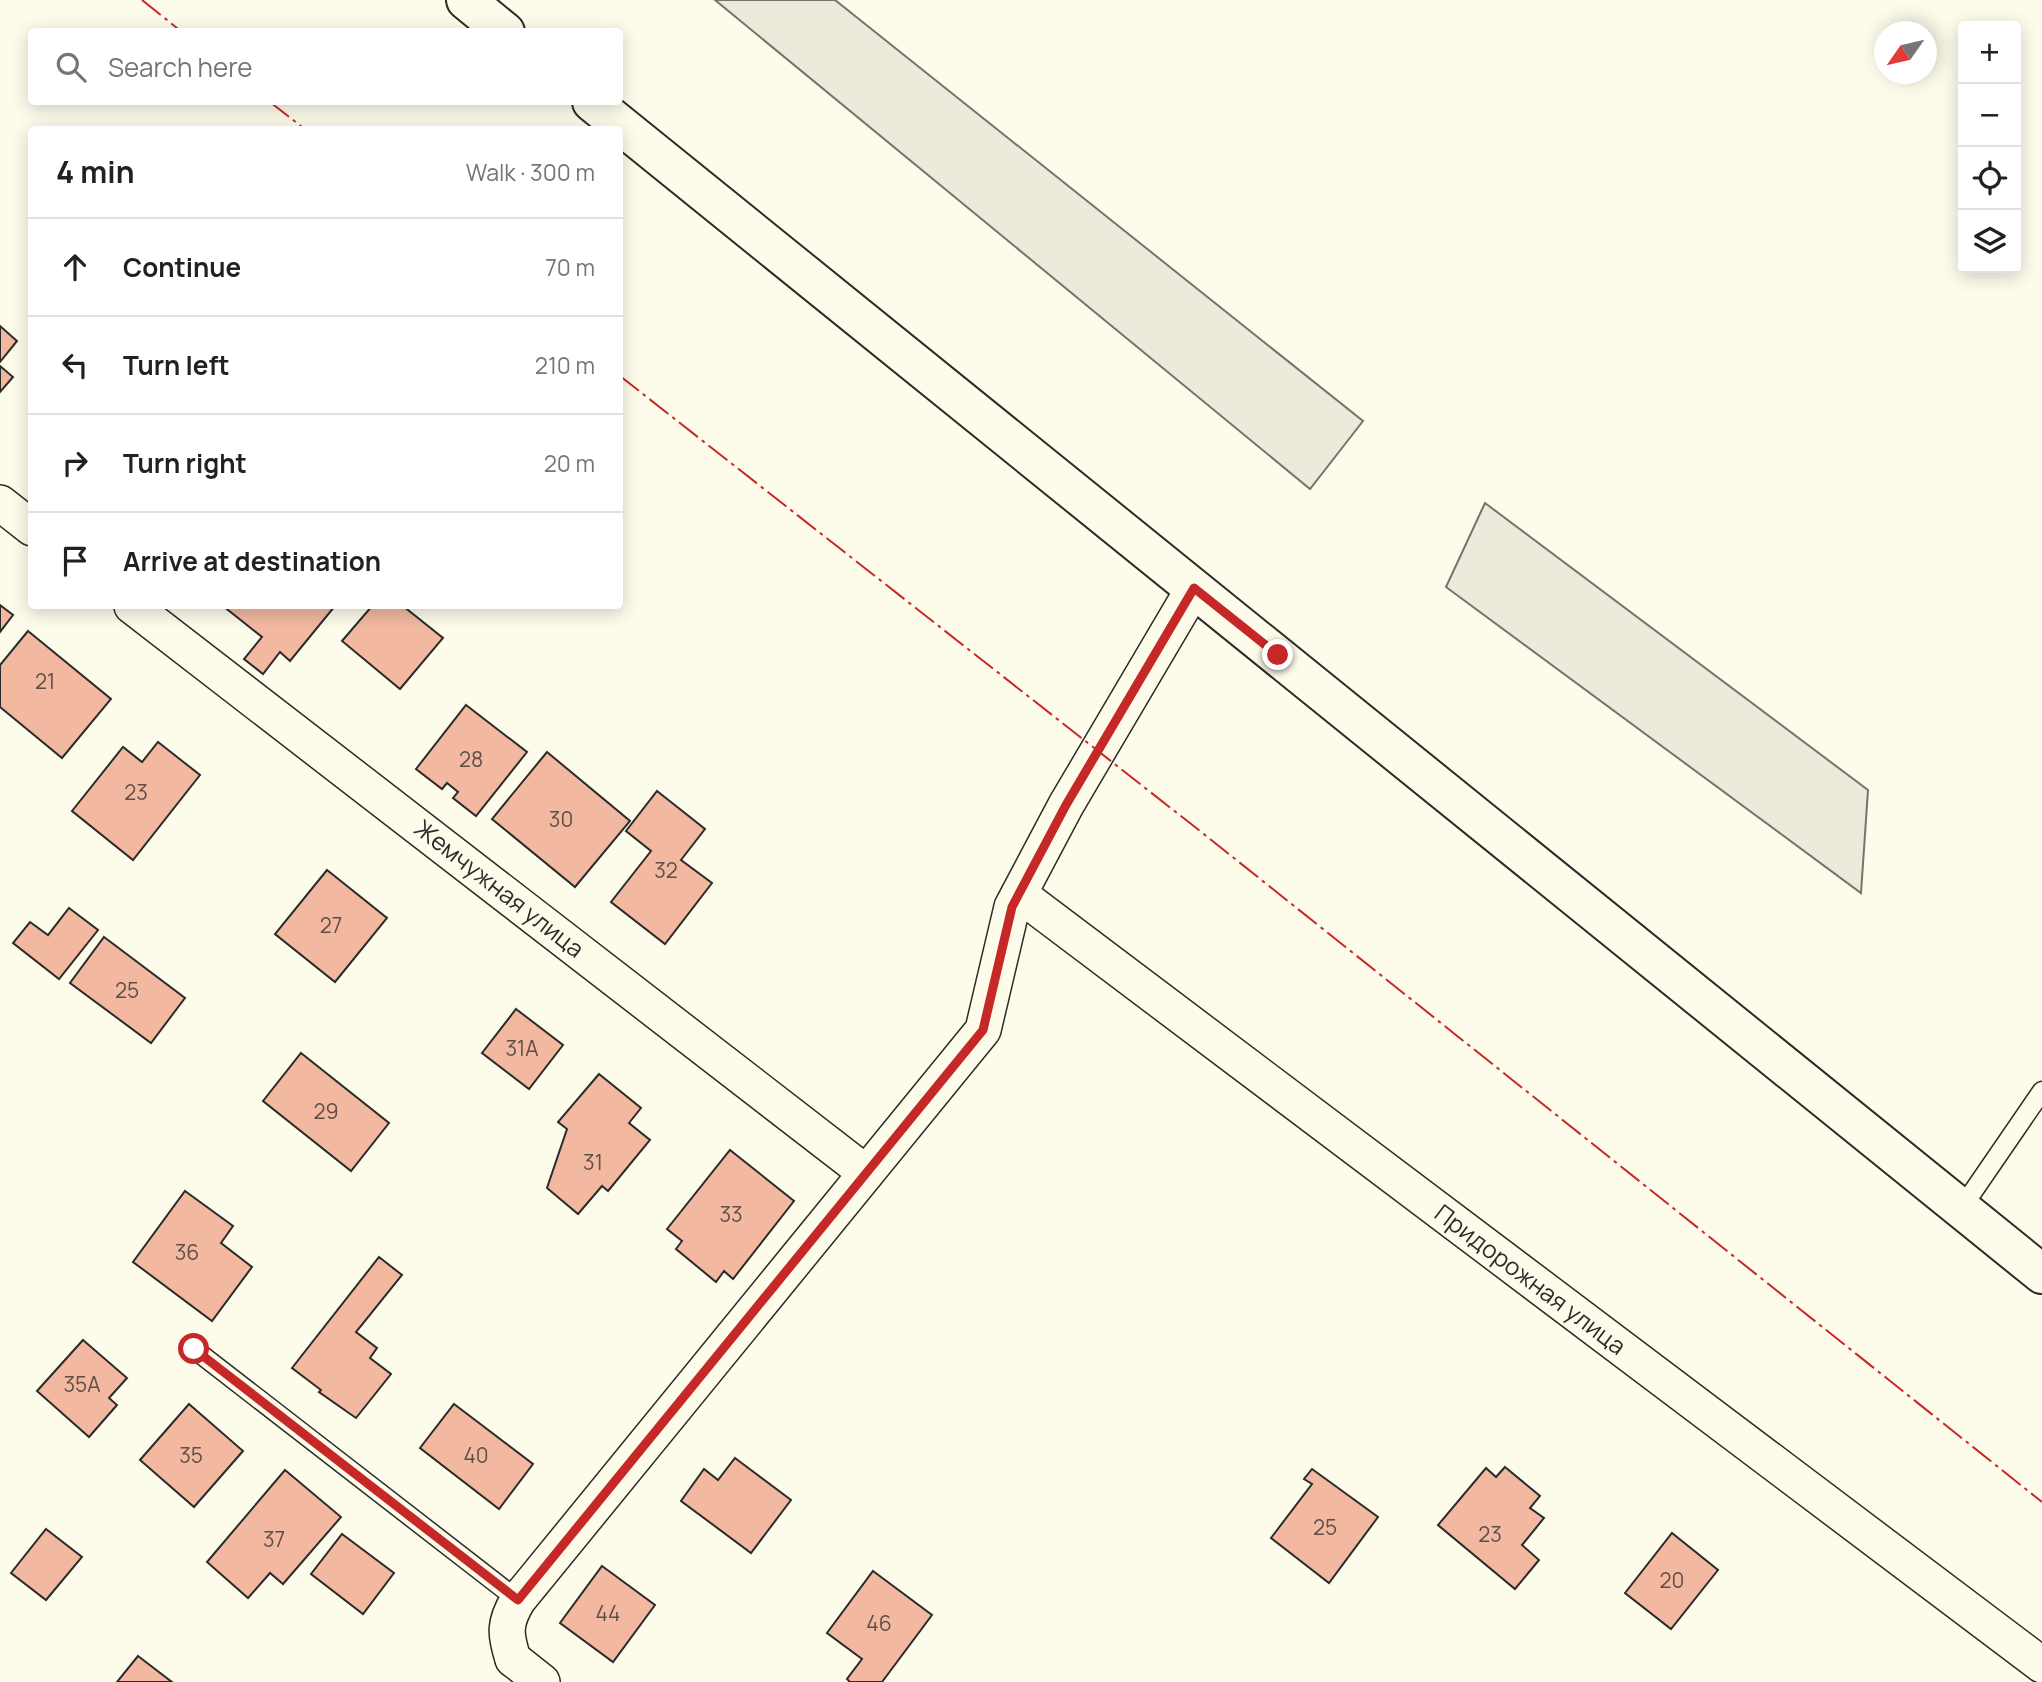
<!DOCTYPE html>
<meta charset="utf-8">
<style>
:root{--surface:#fff;--page:#f6f6f6;--text:#202124;--muted:#757577;--line:#e0e0e0}
body{margin:0;font-family:Manrope,sans-serif;background:var(--page);color:var(--text)}
.controls{position:absolute;right:21px;top:21px;display:grid;overflow:hidden;border-radius:7px;box-shadow:0 4px 18px #0003}
.controls button{width:63px;height:63px;display:grid;place-items:center;padding:0;border:0;border-bottom:2px solid var(--line);background:var(--surface);color:var(--text);font:35px sans-serif}
.compass{position:absolute;left:1874px;top:21px;width:63px;height:63px;border-radius:50%;background:var(--surface);box-shadow:0 4px 18px #0003;rotate:236deg}
.stop{position:absolute;width:21px;height:21px;margin:-16px;border:5px solid #c62828;border-radius:50%;background:#fff}
.stop.end{background:#c62828;border-color:#fff;box-shadow:0 2px 7px #0008}
.list{margin:0;padding:0;list-style:none}
h2{display:flex;justify-content:space-between;align-items:center;height:91px;margin:0;padding:0 28px;font-size:30px}
h2 small{font-size:23px;font-weight:400;color:var(--muted)}
.list li{display:grid;grid-template-columns:46px 1fr auto;gap:21px;align-items:center;box-sizing:border-box;height:98px;padding:0 28px;border-top:2px solid var(--line)}
.list b{display:block;font-size:26px;white-space:nowrap}
.list em{font-size:23px;font-style:normal;color:var(--muted)}
.icon{flex:none;width:38px;height:38px;fill:none;stroke:currentColor;stroke-width:2;stroke-linecap:round;stroke-linejoin:round}
.map{position:relative;flex:none;width:2042px;height:1682px;overflow:hidden}
.search{position:absolute;background:var(--surface);box-shadow:0 4px 18px #0003;left:28px;top:28px;width:595px;height:77px;display:flex;align-items:center;gap:18px;box-sizing:border-box;padding:0 24px;border-radius:7px;color:var(--muted);font-size:26px}
.panel{position:absolute;background:var(--surface);box-shadow:0 4px 18px #0003;left:28px;top:126px;width:595px;height:483px;border-radius:7px}
.map>svg:first-child{display:block}
.green{fill:#ecebdb;stroke:#74746e;stroke-width:2}
.building{fill:#f2b8a0;stroke:#2b2b2b;stroke-width:2}
.lines{fill:none;stroke-linecap:round;stroke-linejoin:round}
.lane-casing{stroke:#2b2b2b;stroke-width:21}
.street-casing{stroke:#2b2b2b;stroke-width:38}
.secondary-casing{stroke:#2b2b2b;stroke-width:42}
.lane{stroke:#fdfbea;stroke-width:18}
.street{stroke:#fdfbea;stroke-width:35}
.secondary{stroke:#fdfbea;stroke-width:38}
.power{stroke:#c62828;stroke-width:2;stroke-dasharray:24 5 3.5 5;stroke-linecap:butt}
.route{stroke:#c62828;stroke-width:9}
.labels{text-anchor:middle;stroke-width:5;stroke-linejoin:round;paint-order:stroke}
.number-label{font-size:21px;fill:#5d4e48}
.street-label{font-size:24px;fill:#2b2b2b;stroke:#fdfbea}
</style>
<div class="map">
<svg width="2042" height="1682" viewBox="0 0 2042 1682">
<rect width="100%" height="100%" fill="#fdfbea"/>
<g class="green">
<polygon points="715,0 835,0 1363,421 1310,489"/>
<polygon points="1485,503 1868,790 1861,893 1446,587"/>
</g>
<g class="building">
<polygon points="0,326 17,341 0,362"/>
<polygon points="0,366 13,377 0,392"/>
<polygon points="0,605 13,615 0,632"/>
<polygon points="223,606 335,606 290,661 280,652 263,674 244,659 262,637"/>
<polygon points="372,606 403,606 443,638 400,689 342,641"/>
<polygon points="28,631 111,699 62,758 0,707 0,665"/>
<polygon points="466,705 527,752 476,816 453,798 458,792 447,783 442,789 416,769"/>
<polygon points="158,742 200,775 133,860 72,811 123,747 142,762"/>
<polygon points="547,752 630,821 575,887 492,819"/>
<polygon points="657,791 705,829 681,860 712,883 665,944 611,902 651,851 626,831"/>
<polygon points="327,870 387,918 335,982 275,934"/>
<polygon points="69,908 98,930 59,979 13,943 30,922 48,935"/>
<polygon points="104,937 185,998 151,1043 70,983"/>
<polygon points="516,1009 563,1045 529,1089 482,1053"/>
<polygon points="301,1053 389,1123 351,1171 263,1101"/>
<polygon points="599,1074 641,1108 629,1123 650,1140 608,1191 602,1186 578,1214 547,1188 567,1129 558,1122"/>
<polygon points="730,1150 794,1201 733,1279 724,1271 716,1282 676,1249 682,1241 667,1229"/>
<polygon points="185,1191 233,1226 221,1243 252,1267 212,1321 133,1262"/>
<polygon points="379,1257 402,1275 356,1332 377,1348 370,1358 391,1374 356,1418 319,1392 321,1390 292,1368"/>
<polygon points="83,1340 127,1378 109,1398 117,1405 89,1437 37,1391"/>
<polygon points="189,1404 243,1451 194,1507 140,1460"/>
<polygon points="454,1404 533,1464 499,1509 420,1448"/>
<polygon points="735,1458 791,1500 751,1553 681,1501 704,1469 718,1480"/>
<polygon points="1505,1467 1540,1496 1530,1508 1544,1518 1522,1545 1539,1560 1515,1589 1438,1525 1486,1468 1496,1477"/>
<polygon points="1312,1469 1378,1517 1329,1583 1271,1538 1312,1484 1304,1479"/>
<polygon points="285,1470 341,1517 283,1584 270,1573 248,1598 207,1562"/>
<polygon points="46,1529 82,1557 46,1600 11,1573"/>
<polygon points="1672,1533 1718,1570 1671,1629 1625,1593"/>
<polygon points="342,1534 394,1573 363,1614 311,1574"/>
<polygon points="602,1566 655,1605 613,1662 560,1623"/>
<polygon points="873,1571 932,1615 882,1682 850,1682 847,1679 862,1659 827,1633"/>
<polygon points="138,1656 172,1682 117,1682"/>
</g>
<g class="lines">
<g class="lane-casing">
<g id="lane">
<polyline points="1961,1209 2042,1091"/>
<polyline points="194,1349 518,1600"/>
</g>
</g>
<g class="street-casing">
<g id="street">
<polyline points="0,503 32,528"/>
<polyline points="132,606 866,1173"/>
<polyline points="1019,894 2042,1665"/>
<path d="M 513,1659 C 505,1634 504,1623 518,1600 L 983,1030 L 1012,907 L 1066,805 L 1194,588"/>
<polyline points="513,1659 542,1682"/>
</g>
</g>
<g class="secondary-casing">
<g id="secondary">
<polyline points="466,0 505,32"/>
<polyline points="592,102 2042,1274"/>
</g>
</g>
<use href="#lane" class="lane"/>
<use href="#street" class="street"/>
<use href="#secondary" class="secondary"/>
<g class="power">
<polyline points="142,0 182,32"/>
<polyline points="270,102 306,130"/>
<polyline points="620,376 1200,831 2042,1502"/>
</g>
</g>
<g class="lines">
<polyline class="route" points="194,1349 518,1600 983,1030 1012,907 1066,805 1194,588 1278,655"/>
</g>
<g class="labels">
<g class="number-label">
<text x="45" y="689">21</text>
<text x="471" y="767">28</text>
<text x="136" y="800">23</text>
<text x="561" y="827">30</text>
<text x="666" y="878">32</text>
<text x="331" y="933">27</text>
<text x="127" y="998">25</text>
<text x="522" y="1056">31А</text>
<text x="326" y="1119">29</text>
<text x="593" y="1170">31</text>
<text x="731" y="1222">33</text>
<text x="187" y="1260">36</text>
<text x="82" y="1392">35А</text>
<text x="191" y="1463">35</text>
<text x="476" y="1463">40</text>
<text x="1325" y="1535">25</text>
<text x="1490" y="1542">23</text>
<text x="274" y="1547">37</text>
<text x="1672" y="1588">20</text>
<text x="608" y="1621">44</text>
<text x="879" y="1631">46</text>
</g>
<g class="street-label">
<text transform="translate(499 889) rotate(38)" y="8">Жемчужная улица</text>
<text transform="translate(1530 1280) rotate(37)" y="8">Придорожная улица</text>
</g>
</g>
</svg>
<div class="controls">
<button>+</button>
<button>−</button>
<button><svg class="icon" aria-label="locate" viewBox="0 0 24 24"><circle cx="12" cy="12" r="6"/><path d="M12 2v4M12 18v4M2 12h4M18 12h4"/></svg></button>
<button><svg class="icon" aria-label="layers" viewBox="0 0 24 24"><path d="M12 4l9 5-9 5-9-5zM3 14l9 5 9-5"/></svg></button>
</div>
<svg class="compass" viewBox="-18 -18 36 36"><path d="M0-13l5 13h-10z" fill="#e53935"/><path d="M0 13l5-13h-10z" fill="#757577"/></svg>
<div class="stop" style="left:194px;top:1349px"></div>
<div class="stop end" style="left:1278px;top:655px"></div>
<div class="search"><svg class="icon" aria-label="search" viewBox="0 0 24 24"><circle cx="10" cy="10" r="6"/><path d="M15 15l6 6"/></svg>Search here</div>
<section class="panel">
<h2>4 min<small>Walk · 300 m</small></h2>
<ul class="list">
<li><svg class="icon" aria-label="ahead" viewBox="0 0 24 24"><path d="M12 20V5M6 11l6-6 6 6"/></svg><div><b>Continue</b></div><em>70 m</em></li>
<li><svg class="icon" aria-label="left" viewBox="0 0 24 24"><path d="M17 20v-9H6M10 6l-5 5 5 5"/></svg><div><b>Turn left</b></div><em>210 m</em></li>
<li><svg class="icon" aria-label="right" viewBox="0 0 24 24"><path d="M7 20v-9h11M14 6l5 5-5 5"/></svg><div><b>Turn right</b></div><em>20 m</em></li>
<li><svg class="icon" aria-label="arrive" viewBox="0 0 24 24"><path d="M6 21V4h12l-3 4 3 4H6"/></svg><div><b>Arrive at destination</b></div></li>
</ul>
</section>
</div>
